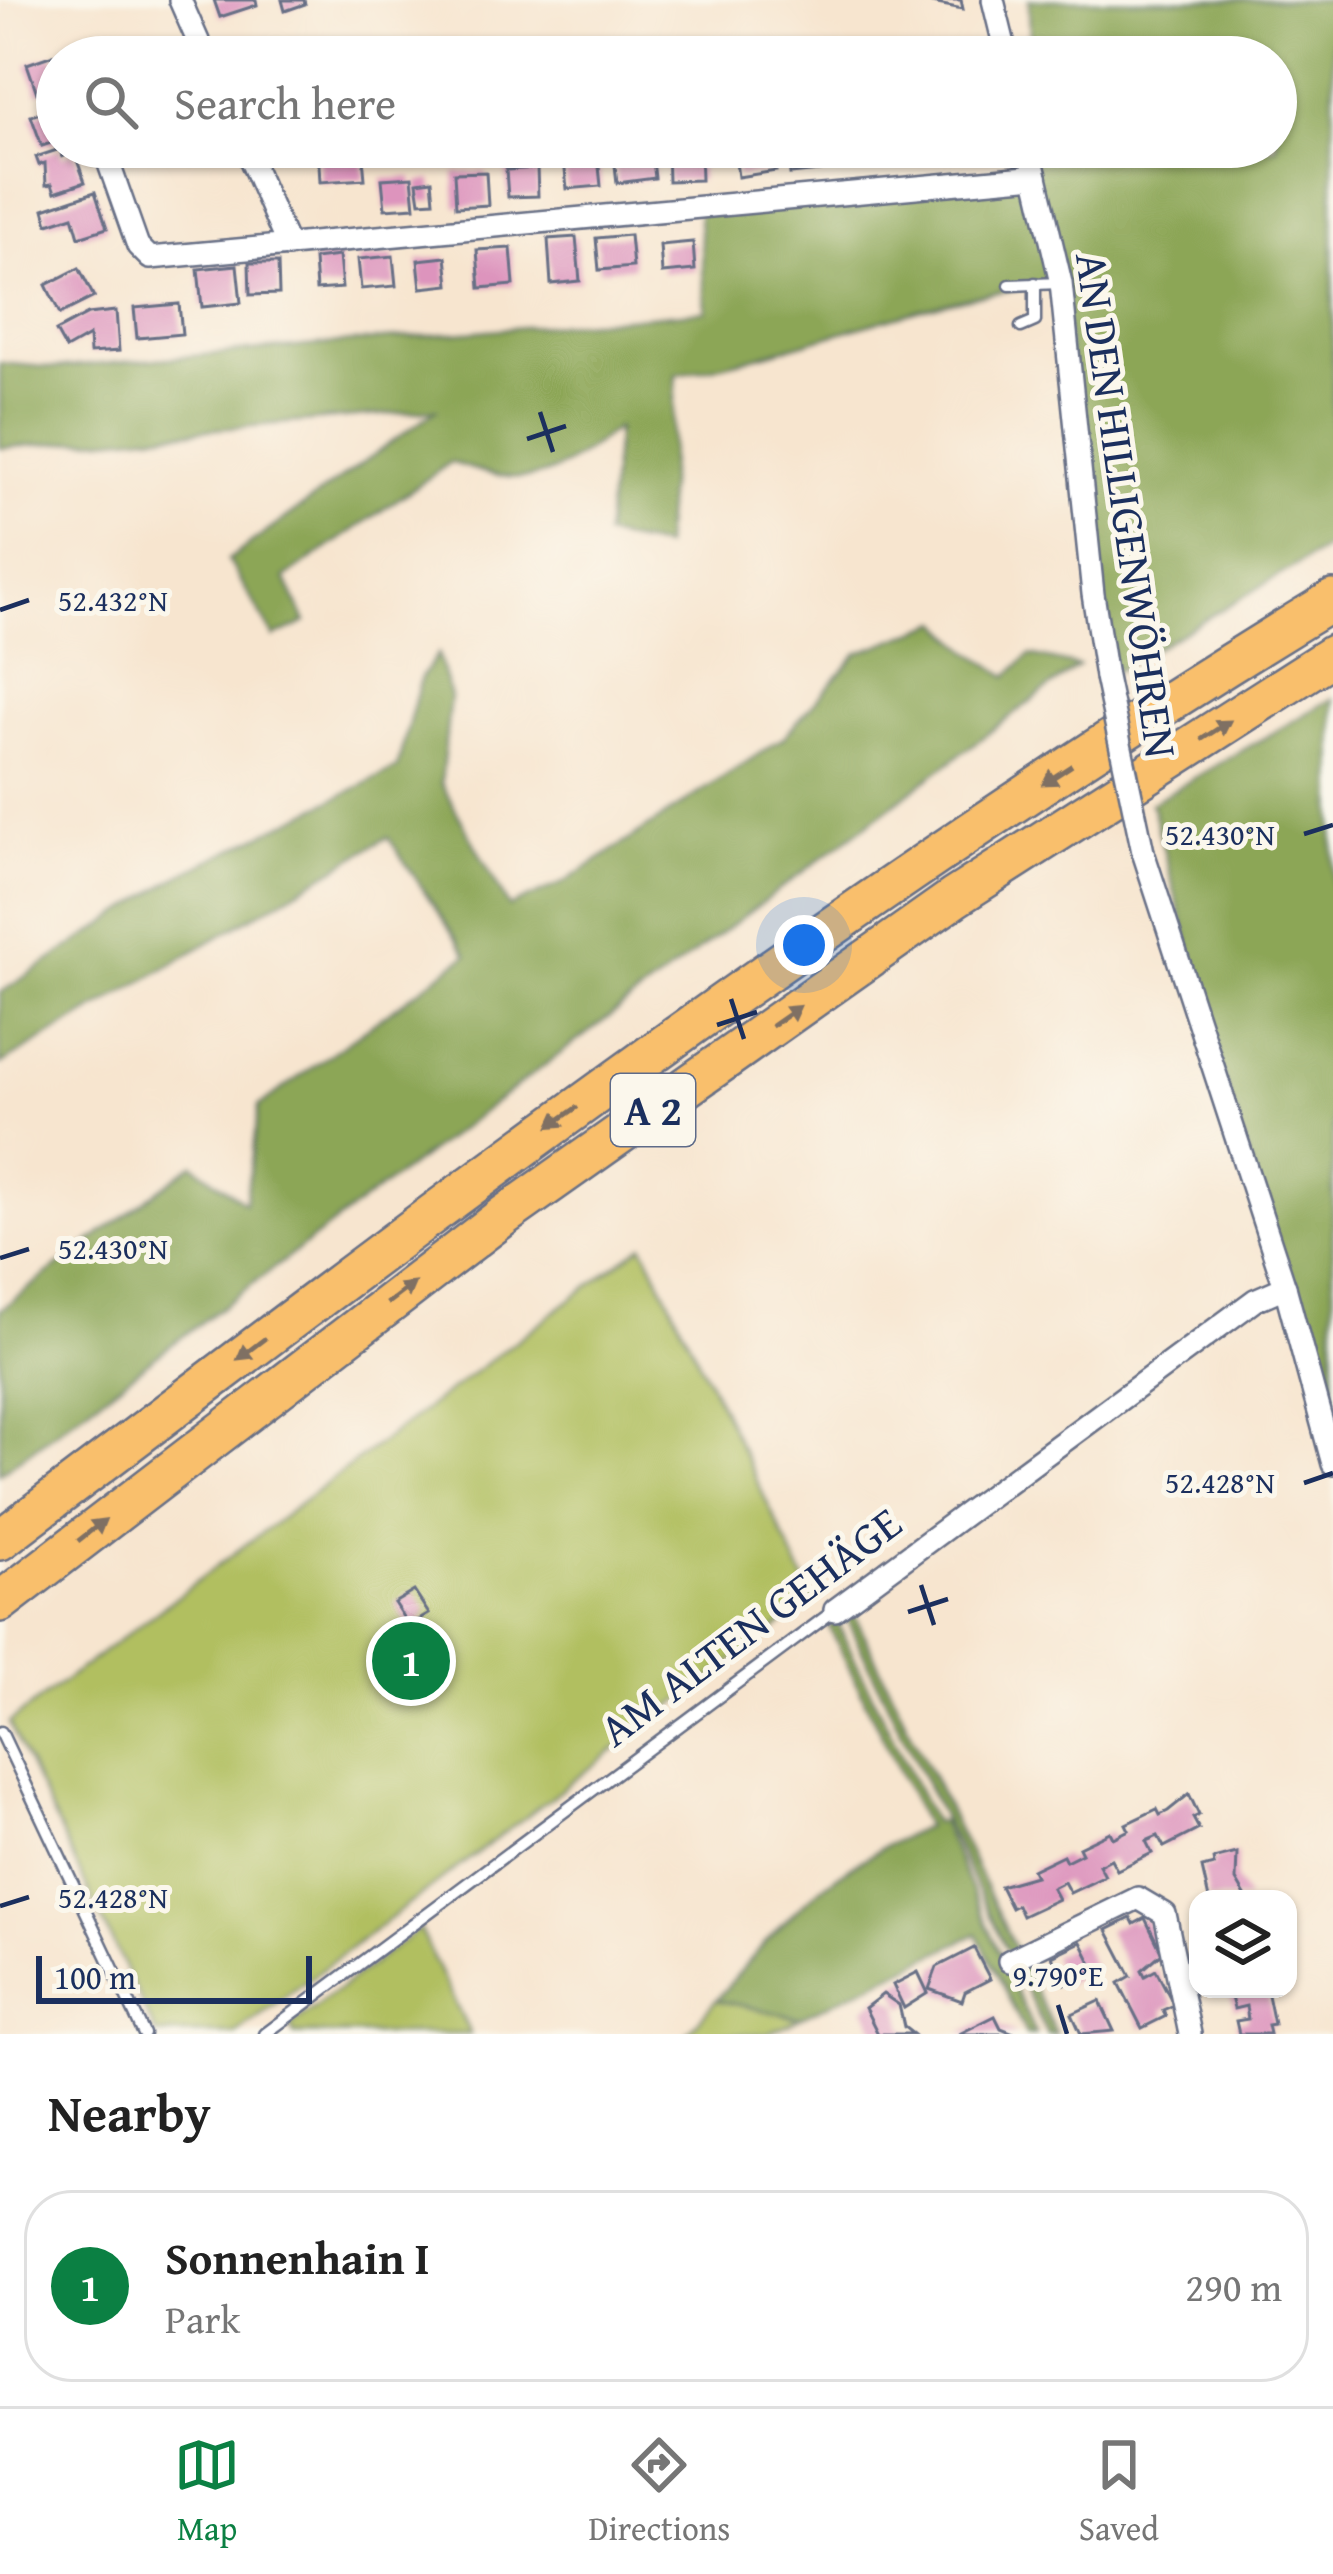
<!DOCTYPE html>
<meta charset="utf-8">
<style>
:root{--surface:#fff;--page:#f2f2f2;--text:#222;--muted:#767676;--line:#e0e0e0;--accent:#0b8043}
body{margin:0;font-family:"Gentium Book Plus",serif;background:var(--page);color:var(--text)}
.controls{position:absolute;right:36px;bottom:36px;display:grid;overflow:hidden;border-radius:24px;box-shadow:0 3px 9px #0004}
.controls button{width:108px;height:108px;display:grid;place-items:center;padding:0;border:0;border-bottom:3px solid var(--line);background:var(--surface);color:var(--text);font:60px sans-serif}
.scale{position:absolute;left:36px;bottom:30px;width:276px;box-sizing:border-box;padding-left:12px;border:6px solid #1b2f5e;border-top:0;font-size:33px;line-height:42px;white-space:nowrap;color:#1b2f5e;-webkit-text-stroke:9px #fbf7ec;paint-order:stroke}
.you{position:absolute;left:804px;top:945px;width:42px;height:42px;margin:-30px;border:9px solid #fff;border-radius:50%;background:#1a73e8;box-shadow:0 0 0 18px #1a73e833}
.badge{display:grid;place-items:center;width:78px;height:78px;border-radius:50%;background:var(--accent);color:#fff;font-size:39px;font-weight:700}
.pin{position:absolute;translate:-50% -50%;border:6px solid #fff;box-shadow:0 3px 12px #0006}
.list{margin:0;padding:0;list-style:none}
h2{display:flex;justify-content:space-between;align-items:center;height:156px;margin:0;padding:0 48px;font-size:51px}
h2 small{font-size:39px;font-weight:400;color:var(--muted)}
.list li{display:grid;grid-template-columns:78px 1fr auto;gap:36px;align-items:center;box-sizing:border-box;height:192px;margin:0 24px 24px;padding:0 24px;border:3px solid var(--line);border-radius:48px}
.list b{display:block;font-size:45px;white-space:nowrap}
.list p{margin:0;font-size:39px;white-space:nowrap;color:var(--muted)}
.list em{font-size:39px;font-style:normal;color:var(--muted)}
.icon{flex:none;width:66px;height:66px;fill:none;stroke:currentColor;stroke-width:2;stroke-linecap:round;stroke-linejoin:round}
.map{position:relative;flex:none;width:1333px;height:2034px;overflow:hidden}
.search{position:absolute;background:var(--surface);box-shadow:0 3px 9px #0004;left:36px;right:36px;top:36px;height:132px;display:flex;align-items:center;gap:30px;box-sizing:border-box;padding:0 42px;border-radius:66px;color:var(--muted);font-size:45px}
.sheet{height:372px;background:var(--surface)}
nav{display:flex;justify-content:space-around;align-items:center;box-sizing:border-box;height:168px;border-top:3px solid var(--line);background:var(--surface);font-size:33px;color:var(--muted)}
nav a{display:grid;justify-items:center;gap:6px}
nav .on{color:var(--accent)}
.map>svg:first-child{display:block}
.green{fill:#b1bf61;stroke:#667760;stroke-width:3}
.forest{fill:#8ca657;stroke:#546a5a;stroke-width:3}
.building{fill:#dd94bd}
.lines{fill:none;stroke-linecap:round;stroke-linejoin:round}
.lane-casing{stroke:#686f86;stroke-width:15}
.street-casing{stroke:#686f86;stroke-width:26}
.highway-casing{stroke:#686f86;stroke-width:44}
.lane{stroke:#fff;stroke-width:10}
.street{stroke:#fff;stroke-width:21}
.highway{stroke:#f9bf6c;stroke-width:39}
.street-bridge-casing{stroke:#686f86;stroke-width:26;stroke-linecap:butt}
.street-bridge{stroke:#fff;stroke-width:21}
.oneway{fill:#7f7064}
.ticks{fill:none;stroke:#1b2f5e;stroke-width:4.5}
.labels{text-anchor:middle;stroke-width:10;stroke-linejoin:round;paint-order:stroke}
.shield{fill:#fbf7ec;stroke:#5e6b89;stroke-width:3}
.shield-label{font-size:42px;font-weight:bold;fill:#1b2f5e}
.street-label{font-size:45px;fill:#1b2f5e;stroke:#fbf7ec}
.ticks-label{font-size:30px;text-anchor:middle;fill:#1b2f5e;stroke:#fbf7ec;stroke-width:10;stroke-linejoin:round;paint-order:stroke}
</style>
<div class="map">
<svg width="1333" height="2034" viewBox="0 0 1333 2034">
<rect width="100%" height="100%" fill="#fbf7ec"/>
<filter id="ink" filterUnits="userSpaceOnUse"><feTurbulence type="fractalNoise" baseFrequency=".00833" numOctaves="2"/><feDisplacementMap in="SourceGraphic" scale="24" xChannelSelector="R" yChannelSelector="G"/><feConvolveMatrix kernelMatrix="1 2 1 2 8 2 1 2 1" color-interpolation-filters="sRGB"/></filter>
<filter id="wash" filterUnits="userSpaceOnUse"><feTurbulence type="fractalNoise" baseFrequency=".004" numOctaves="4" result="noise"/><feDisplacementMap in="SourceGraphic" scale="48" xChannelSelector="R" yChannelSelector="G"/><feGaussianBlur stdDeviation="2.7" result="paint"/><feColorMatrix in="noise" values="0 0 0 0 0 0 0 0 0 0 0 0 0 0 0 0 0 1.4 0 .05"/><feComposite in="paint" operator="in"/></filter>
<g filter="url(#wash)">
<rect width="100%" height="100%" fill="#f7e5cf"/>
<g class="green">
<polygon points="643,1245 814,1600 236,2034 156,2034 9,1723"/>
<polygon points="419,1929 470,2034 294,2034 290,2026"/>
<polygon points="716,2000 800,2018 768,2034 687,2034"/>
</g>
<g class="forest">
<path d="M 1029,0 L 1333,0 L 1333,544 L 1106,677 L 1061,284 C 931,293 806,352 677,374 L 663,547 L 605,536 L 617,428 C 549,480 534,491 451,462 L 285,578 L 306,622 L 274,637 L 228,560 L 436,410 L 0,448 L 0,363 L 56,368 L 706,311 L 698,208 L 1035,176 L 1035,147 L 1276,147 L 1276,57 L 1030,57 Z"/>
<polygon points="940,622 968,650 1007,676 1030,655 1078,666 0,1473 0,1310 193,1164 245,1203 259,1106 467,955 388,837 0,1065 0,993 180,875 397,768 421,677 438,654 450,697 441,783 509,907 565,882 783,738 858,653"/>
<polygon points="1333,698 1333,1425 1227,1089 1151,803"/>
<polygon points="854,1614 1056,2034 1047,2034 846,1617"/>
<path d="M 837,1622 L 934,1823 L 941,1821 L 1035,2034 L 1026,2034 L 977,1934 L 800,2018 L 716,2000 C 787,1917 822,1871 926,1827 L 829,1626 Z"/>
</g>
<g id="blocks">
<g class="building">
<polygon points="214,0 256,0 257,5 220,17"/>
<polygon points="282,0 304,0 305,4 285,11"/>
<polygon points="927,0 961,0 963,9 927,2"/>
<polygon points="53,55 57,86 37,93 27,64"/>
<polygon points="57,107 57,141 42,146 31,116"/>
<polygon points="318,147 362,147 365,179 320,182"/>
<polygon points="667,147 700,147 701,180 668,181"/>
<polygon points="734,147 772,147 776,171 738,177"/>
<polygon points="787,147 817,147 820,171 790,174"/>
<polygon points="862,147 901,147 902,157 864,161"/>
<polygon points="60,149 62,157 74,152 85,182 55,192 52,184 46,185 45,163 39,165 36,157"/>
<polygon points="652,152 655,178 617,183 614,156"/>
<polygon points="598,157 601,186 567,189 564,160"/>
<polygon points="537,168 538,196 508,197 506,170"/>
<polygon points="486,172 488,205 456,207 454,173"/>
<polygon points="412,177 415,207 385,209 382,179"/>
<polygon points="432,180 434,201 420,202 417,182"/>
<polygon points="95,192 107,228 79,237 73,216 48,224 44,209"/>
<polygon points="630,235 633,267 599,270 596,238"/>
<polygon points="576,237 580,281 551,284 548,239"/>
<polygon points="693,242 695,270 662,273 660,245"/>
<polygon points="511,248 514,285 480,288 477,250"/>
<polygon points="339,256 342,288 316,290 314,259"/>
<polygon points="393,256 396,286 361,289 358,259"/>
<polygon points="446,257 449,285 421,288 418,260"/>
<polygon points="249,263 278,263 279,294 250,295"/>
<polygon points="237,265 241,303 202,307 198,269"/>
<polygon points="79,268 94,297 60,314 46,285"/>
<polygon points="179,304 182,334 137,338 134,308"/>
<polygon points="116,311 119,351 90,353 89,336 66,349 56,331 88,314"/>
<polygon points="414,1591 429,1614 419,1620 424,1627 414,1634 394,1603"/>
<polygon points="1189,1794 1199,1815 1193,1818 1199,1829 1164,1847 1158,1836 1146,1841 1152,1853 1117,1870 1111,1859 1099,1865 1105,1876 1070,1893 1064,1882 1052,1888 1058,1899 1022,1916 1017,1905 1011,1908 1000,1886 1035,1876 1032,1870 1063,1855 1066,1861 1082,1853 1079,1847 1110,1832 1113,1838 1129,1830 1126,1824 1157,1809 1160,1815 1168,1811"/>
<polygon points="1237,1853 1236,1880 1247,1899 1209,1899 1202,1868 1214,1865 1213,1859"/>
<polygon points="1131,1918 1134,1924 1145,1918 1162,1953 1142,1970 1145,1976 1156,1970 1174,2005 1163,2010 1166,2016 1142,2028 1119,1983 1131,1976 1107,1930"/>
<polygon points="1081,1942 1095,1970 1065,1984 1052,1956"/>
<polygon points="974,1948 990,1979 965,1992 962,2001 929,1989 937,1967"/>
<polygon points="918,1972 928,1993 904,2008 893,1985"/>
<polygon points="1229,1989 1267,1990 1274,2024 1268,2025 1270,2034 1239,2034 1236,2021 1248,2019 1246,2006 1234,2009"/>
<polygon points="883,1994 899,2005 904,2027 913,2034 878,2034 865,2008"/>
<polygon points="1100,2001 1114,2031 1081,2034 1072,2014"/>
<polygon points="995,2016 1001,2028 1016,2034 959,2034"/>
</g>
</g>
</g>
<g filter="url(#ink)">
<use href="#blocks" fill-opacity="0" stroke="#686f86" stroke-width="3"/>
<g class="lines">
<g class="lane-casing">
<g id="lane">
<polyline points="1010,285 1060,283"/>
<polyline points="1021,327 1035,321 1035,283"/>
<polyline points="1,1732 144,2034"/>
<polyline points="265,2034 835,1610"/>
</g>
</g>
<g class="street-casing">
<g id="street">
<polyline points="180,0 205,57"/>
<polyline points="993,0 1007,57"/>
<polyline points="103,147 138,246 150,258 1036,176"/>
<polyline points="245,147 288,246"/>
<polyline points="1029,147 1061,283 1093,594 1106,677"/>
<polyline points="1143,852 1285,1287 1333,1464"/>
<polyline points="835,1610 1255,1300 1285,1287"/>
<polyline points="1009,1961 1138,1898 1165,1914 1190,2034"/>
</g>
</g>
<g class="highway-casing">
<g id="highway">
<path d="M 0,1540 C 433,1211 867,882 1333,600"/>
<polyline points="0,1602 505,1215 954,898 1333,655"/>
</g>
</g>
<use href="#lane" class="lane"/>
<use href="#street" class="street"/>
<use href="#highway" class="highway"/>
<g class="street-bridge-casing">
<polyline id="street-bridge" points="1106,677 1143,852"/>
</g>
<use href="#street-bridge" class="street-bridge"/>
</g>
<defs><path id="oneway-solid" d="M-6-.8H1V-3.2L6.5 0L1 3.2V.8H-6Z" transform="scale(3)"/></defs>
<g class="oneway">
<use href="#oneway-solid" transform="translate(1216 730) rotate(-33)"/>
<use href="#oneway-solid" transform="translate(1057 775) rotate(147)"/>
<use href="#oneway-solid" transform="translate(786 1016) rotate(-35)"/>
<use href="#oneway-solid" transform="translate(563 1117) rotate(145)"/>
<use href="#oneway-solid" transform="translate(401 1293) rotate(-37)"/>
<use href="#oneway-solid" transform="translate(251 1349) rotate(143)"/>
<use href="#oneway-solid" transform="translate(92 1530) rotate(-38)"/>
</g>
</g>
<path class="ticks" d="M 540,412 L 553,452M 527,439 L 566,426M 0,610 L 29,600M 1304,834 L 1333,825M 731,999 L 744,1039M 717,1025 L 757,1012M 0,1258 L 29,1249M 1304,1483 L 1333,1473M 921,1585 L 934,1625M 908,1612 L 948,1599M 0,1906 L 29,1897M 1058,2005 L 1067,2034"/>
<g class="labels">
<rect class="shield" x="611" y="1074" width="84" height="72" rx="9"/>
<g class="shield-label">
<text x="653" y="1125">A 2</text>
</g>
<g class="street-label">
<text transform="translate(1127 505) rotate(82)" y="16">AN DEN HILLIGENWÖHREN</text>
<text transform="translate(750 1626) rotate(-37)" y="16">AM ALTEN GEHÄGE</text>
</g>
</g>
<g class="ticks-label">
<text x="113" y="611">52.432°N</text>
<text x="1220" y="845">52.430°N</text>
<text x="113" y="1259">52.430°N</text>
<text x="1220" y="1493">52.428°N</text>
<text x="113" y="1908">52.428°N</text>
<text x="1058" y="1986">9.790°E</text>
</g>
</svg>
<div class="controls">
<button><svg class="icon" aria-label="layers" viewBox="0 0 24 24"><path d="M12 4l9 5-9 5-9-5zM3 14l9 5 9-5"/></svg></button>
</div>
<div class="scale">100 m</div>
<div class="you"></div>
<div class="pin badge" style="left:411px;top:1661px">1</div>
<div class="search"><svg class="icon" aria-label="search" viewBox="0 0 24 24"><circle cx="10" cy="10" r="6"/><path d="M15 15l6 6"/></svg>Search here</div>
</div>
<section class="sheet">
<h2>Nearby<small></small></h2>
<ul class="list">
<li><span class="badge">1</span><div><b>Sonnenhain I</b><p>Park</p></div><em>290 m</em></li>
</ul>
</section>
<nav>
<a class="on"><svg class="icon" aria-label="map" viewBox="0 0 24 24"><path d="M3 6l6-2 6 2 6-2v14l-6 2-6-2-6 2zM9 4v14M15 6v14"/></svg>Map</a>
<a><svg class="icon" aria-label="directions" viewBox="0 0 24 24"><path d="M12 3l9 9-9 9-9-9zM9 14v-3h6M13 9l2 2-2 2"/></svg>Directions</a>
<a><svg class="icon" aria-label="saved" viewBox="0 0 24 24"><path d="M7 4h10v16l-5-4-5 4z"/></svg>Saved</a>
</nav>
